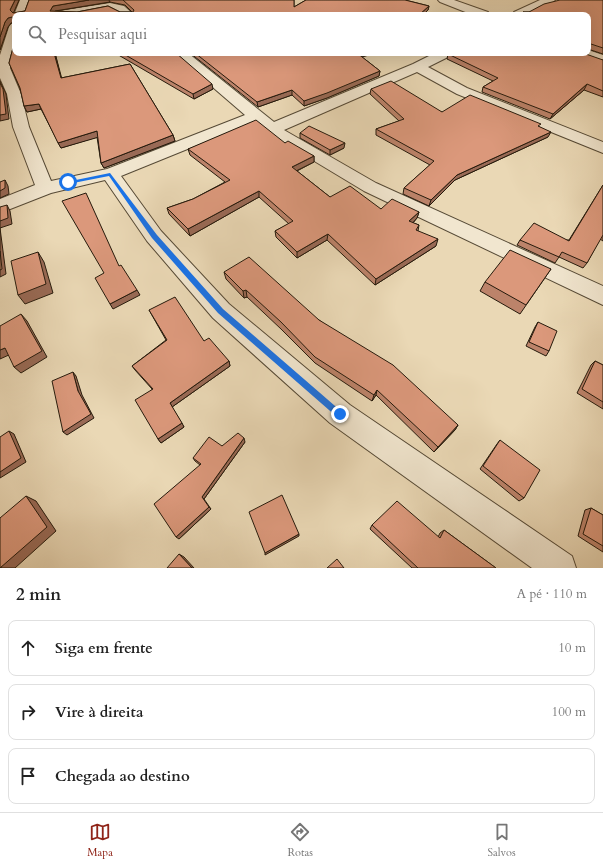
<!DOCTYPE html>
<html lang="pt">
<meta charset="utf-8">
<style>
:root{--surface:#fff;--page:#f6f6f6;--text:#222;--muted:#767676;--line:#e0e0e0;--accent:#8f2418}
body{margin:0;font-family:Cardo,serif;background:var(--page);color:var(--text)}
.stop{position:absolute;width:12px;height:12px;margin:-9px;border:3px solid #1a73e8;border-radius:50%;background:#fff}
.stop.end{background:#1a73e8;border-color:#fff;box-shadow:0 1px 4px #0008}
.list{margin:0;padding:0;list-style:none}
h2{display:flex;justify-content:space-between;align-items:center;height:52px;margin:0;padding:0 16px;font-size:17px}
h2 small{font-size:13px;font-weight:400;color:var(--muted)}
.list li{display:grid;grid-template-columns:26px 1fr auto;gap:12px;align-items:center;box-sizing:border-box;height:56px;margin:0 8px 8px;padding:0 8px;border:1px solid var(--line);border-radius:8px}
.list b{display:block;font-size:15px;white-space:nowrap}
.list em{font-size:13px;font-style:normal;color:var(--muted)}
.icon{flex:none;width:22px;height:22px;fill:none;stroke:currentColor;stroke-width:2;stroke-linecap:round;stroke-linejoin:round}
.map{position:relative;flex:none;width:603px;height:568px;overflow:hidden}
.search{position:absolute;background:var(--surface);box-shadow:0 4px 16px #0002;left:12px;right:12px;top:12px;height:44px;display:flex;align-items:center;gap:10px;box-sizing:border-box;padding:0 14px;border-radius:8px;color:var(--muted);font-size:15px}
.sheet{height:244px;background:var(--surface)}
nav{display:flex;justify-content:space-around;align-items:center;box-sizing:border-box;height:56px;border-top:1px solid var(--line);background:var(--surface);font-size:11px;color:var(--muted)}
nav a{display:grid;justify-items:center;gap:2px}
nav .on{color:var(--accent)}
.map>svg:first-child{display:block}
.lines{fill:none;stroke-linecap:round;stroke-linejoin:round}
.minor-casing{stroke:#564a36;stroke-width:2}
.minor{fill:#f1e6cf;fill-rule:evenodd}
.wall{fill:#bc836a;stroke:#251a0c;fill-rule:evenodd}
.shaded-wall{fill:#996a56;stroke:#251a0c}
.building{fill:#db987b;stroke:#251a0c}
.route{fill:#1a73e8}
</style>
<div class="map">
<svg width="603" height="568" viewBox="0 0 603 568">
<rect width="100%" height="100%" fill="#ead8b5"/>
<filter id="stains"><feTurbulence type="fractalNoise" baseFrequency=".005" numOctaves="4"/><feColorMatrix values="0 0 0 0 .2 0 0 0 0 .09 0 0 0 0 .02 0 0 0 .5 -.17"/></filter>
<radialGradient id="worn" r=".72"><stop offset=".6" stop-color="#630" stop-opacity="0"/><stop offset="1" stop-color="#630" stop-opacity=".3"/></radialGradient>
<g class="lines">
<g class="minor-casing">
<g id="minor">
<polygon points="20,0 32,0 26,15 15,15 15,16 14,15"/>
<polygon points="438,0 454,0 488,12 490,15 473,15 440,2"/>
<polygon points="540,0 555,0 553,2 527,15 512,15 514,12"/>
<polygon points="110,3 124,6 134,15 121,15 116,11 110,9 79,15 53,15 55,12 59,11"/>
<polygon points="15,23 15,49 10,68 21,94 29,127 51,181 107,169 245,115 173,53 188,53 274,122 413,64 435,53 452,53 450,56 428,67 467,88 603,142 603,153 457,94 417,72 284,130 376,183 603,286 603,305 364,191 266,132 254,122 121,176 161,231 229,304 350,405 572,556 576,568 532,568 330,423 213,318 147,241 105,180 51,193 0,213 0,199 35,185 13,127 7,94 0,78 0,55 9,27 11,24"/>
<polygon points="588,50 603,55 603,64 579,56 577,53 588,53"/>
</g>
</g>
<use href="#minor" class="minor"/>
</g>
<g class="wall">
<path d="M 0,0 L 19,0 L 13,13 L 25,11 L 29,0 L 294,0 L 294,7 L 306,0 L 405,0 L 429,6 L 428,10 L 423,15 L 15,15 L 15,53 L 55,53 L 61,78 L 130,64 L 173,135 L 175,141 L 104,168 L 101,163 L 97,137 L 61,148 L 41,109 L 27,112 L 24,106 L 20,88 L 9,63 L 14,44 L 14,22 L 11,23 L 8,27 L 0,50 ZM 110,2 L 125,5 L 132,12 L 120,12 L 108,6 L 77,12 L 54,11 L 55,11 Z"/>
<polygon points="603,0 603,54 588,49 588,15 522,15 523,12 529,12"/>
<polygon points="115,53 176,53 213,89 194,99"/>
<polygon points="190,53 376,53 362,57 380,71 379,76 327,98 304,106 292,95 258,107"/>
<polygon points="448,54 603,60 603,97 584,90 550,119 482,92 483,87 493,81 447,59"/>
<polygon points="371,89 442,112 540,127 548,137 455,180 429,206 403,194 404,188 430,165 376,135 376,129 399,121 370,94"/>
<polygon points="300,133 344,148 330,155 300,138"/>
<polygon points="285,143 314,156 314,162 297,171 330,197 381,209 419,212 417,218 413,223 419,225 418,231 436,246 375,285 327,240 297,258 276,237 275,231 289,224 259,197 190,236 169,214 167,208 193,199 225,182 190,155 188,149"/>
<polygon points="603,185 603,241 600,239 587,263 583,268 559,257 555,263 517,245 520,240 569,240"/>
<polygon points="551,269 520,314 480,291 485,282"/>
<polygon points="224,272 319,320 458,425 455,430 434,452 376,395 372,401 315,363 281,329 247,297 244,298 226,279"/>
<polygon points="149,310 204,341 229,361 230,366 172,407 184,427 161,443 158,439 152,389 135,370 132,366 166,340"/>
<polygon points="538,322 549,351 546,356 526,346 535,327"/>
<polygon points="595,361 603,365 603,409 577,393 591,365"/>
<polygon points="500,440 524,498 519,501 480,469 497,444"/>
<polygon points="245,442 204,499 211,509 179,539 200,465 195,461 193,458 222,446"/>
<polygon points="591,508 603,515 603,552 578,536 585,510"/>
<polygon points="372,525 438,537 440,533 444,530 496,568 412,568 370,529"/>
</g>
<g class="shaded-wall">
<polygon points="15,0 19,0 13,14 10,10"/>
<polygon points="89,0 109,0 110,2 55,11 53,15 50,11 53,6"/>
<polygon points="429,6 428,10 423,15 419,15 420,14"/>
<polygon points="12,17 15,22 11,23 8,27 0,50 0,37 5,22 8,18"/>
<polygon points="54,53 55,53 63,83 61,78"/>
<polygon points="357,53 376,53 356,58"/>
<polygon points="380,71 379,76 327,98 304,106 304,101"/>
<polygon points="0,81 6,94 9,119 0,121"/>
<polygon points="212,84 213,89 194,99 193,94"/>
<polygon points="587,84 584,90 550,119 553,114"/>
<polygon points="292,90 292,95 258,107 257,102"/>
<polygon points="39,104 41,109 27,112 24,106"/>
<polygon points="97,131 99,137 61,148 58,143"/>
<polygon points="551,132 548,137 455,180 429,206 431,200 457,175"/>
<polygon points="173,135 175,141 104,168 101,163"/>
<polygon points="345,143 344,148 330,155 330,150"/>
<polygon points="314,156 314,162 292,173 292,167"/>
<polygon points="5,180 8,186 9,194 0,198 0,191"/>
<polygon points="259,191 259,197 190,236 188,229"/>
<polygon points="7,205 10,211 12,224 0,228 6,274 0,277 0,221"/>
<polygon points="419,212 417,218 408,228 409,221"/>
<polygon points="328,234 327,240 297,258 297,252"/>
<polygon points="438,239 436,246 375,285 376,279"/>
<polygon points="38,252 44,262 53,293 25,304 18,295"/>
<polygon points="137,290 140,295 113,309 110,304"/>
<polygon points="246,290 247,297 244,298 243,291"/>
<polygon points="21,314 27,321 47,357 21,373 14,367"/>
<polygon points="5,348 11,354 0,359 0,350"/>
<polygon points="229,361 230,366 172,407 170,403"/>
<polygon points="73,372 76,376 82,395 94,418 67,435 63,432 78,391"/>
<polygon points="377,390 376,395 372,401 374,395"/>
<polygon points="182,423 184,427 161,443 158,439"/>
<polygon points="458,425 455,430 434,452 438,447"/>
<polygon points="9,431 14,434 26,462 0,478 0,472"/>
<polygon points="244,438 245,442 204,499 202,497"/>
<polygon points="26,496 36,501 56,531 15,568 1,568"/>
<polygon points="209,507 211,509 179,539 176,537"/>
<polygon points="299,534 299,536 265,555 265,553"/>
<polygon points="179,554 184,557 194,568 192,568"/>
</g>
<g class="building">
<polygon points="0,0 15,0 10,10 13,13 25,11 29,0 89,0 53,6 50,11 77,12 108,6 120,12 133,12 134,10 123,0 294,0 294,7 306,0 405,0 429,6 420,14 421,15 15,15 15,53 54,53 61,78 130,64 173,135 101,163 97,131 58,143 39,104 24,106 20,88 9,63 14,44 14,18 12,17 8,18 5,22 0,37"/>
<polygon points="560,0 603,0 603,48 591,44 588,47 588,15 533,15 523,12 529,12 544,4"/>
<polygon points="122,53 176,53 212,84 193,94"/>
<polygon points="195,53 358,53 357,53 380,71 327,93 304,101 292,90 257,102"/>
<polygon points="450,53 583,53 603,60 603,91 587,84 553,114 483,87 498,78 448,54"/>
<polygon points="391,81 442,112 470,95 541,124 538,126 551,132 457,175 431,200 404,188 434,161 376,129 404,119 371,89"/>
<polygon points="0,83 3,89 6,114 0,115"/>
<polygon points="256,120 285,143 288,141 314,156 292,167 330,197 350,186 381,209 392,199 419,212 409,221 419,225 416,230 438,239 376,279 328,234 297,252 275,231 293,221 259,191 188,229 167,208 193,199 230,180 188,149"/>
<polygon points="309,126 345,143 330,150 300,133"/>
<polygon points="5,180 5,188 0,191 0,182"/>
<polygon points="603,185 603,235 587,263 562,252 559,257 520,240 534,223 569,241"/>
<polygon points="86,193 119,266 121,265 137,290 110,304 95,278 104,273 62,201"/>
<polygon points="7,205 8,218 0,221 0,207"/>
<polygon points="510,250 551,269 526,305 485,282"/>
<polygon points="0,251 2,269 0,270"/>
<polygon points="38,252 46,284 18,295 11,261"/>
<polygon points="249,257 319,320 393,365 458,425 438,447 377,390 374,395 315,357 281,322 246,290 243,291 224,272"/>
<polygon points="175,297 204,341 209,338 229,361 170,403 182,423 158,439 135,400 153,389 132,366 167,340 149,310"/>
<polygon points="21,314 42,351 14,367 5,348 0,350 0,326"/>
<polygon points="538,322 557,331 549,351 529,342"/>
<polygon points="595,361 603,365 603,402 582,389"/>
<polygon points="73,372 78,391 91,414 63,432 52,381"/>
<polygon points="9,431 21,458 0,472 0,437"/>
<polygon points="238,433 244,438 202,497 209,507 176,537 154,504 201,464 193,458 209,437 222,446"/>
<polygon points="500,440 540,470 524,498 483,466"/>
<polygon points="282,495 299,534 265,553 249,512"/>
<polygon points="26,496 47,527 0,568 0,518"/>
<polygon points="397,501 440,538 444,530 496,568 418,568 372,525"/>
<polygon points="591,508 603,515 603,546 583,534"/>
<polygon points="179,554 192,568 167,568"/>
<polygon points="337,559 344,568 327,568"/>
</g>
<polygon class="route" points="110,173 157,235 223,309 342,412 342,417 337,417 218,313 152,238 109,176 68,184 66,182"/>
<rect width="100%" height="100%" filter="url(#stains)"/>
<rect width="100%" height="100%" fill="url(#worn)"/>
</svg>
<div class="stop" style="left:68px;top:182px"></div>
<div class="stop end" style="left:340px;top:414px"></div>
<div class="search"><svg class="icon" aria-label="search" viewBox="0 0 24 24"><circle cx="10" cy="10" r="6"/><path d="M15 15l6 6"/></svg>Pesquisar aqui</div>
</div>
<section class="sheet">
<h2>2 min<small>A pé · 110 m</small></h2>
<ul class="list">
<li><svg class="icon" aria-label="ahead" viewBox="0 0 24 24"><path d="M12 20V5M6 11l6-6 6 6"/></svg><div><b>Siga em frente</b></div><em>10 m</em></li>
<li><svg class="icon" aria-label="right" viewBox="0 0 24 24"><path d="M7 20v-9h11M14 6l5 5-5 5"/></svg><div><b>Vire à direita</b></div><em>100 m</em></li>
<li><svg class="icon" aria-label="arrive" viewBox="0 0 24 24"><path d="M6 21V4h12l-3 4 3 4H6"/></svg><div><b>Chegada ao destino</b></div></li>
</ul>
</section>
<nav>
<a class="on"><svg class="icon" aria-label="map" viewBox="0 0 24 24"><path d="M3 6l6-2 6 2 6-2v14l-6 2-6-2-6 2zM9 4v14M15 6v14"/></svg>Mapa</a>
<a><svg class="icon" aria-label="directions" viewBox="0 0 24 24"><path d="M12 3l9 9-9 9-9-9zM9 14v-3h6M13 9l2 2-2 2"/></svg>Rotas</a>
<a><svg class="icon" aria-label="saved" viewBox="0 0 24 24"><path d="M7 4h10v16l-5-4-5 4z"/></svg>Salvos</a>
</nav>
